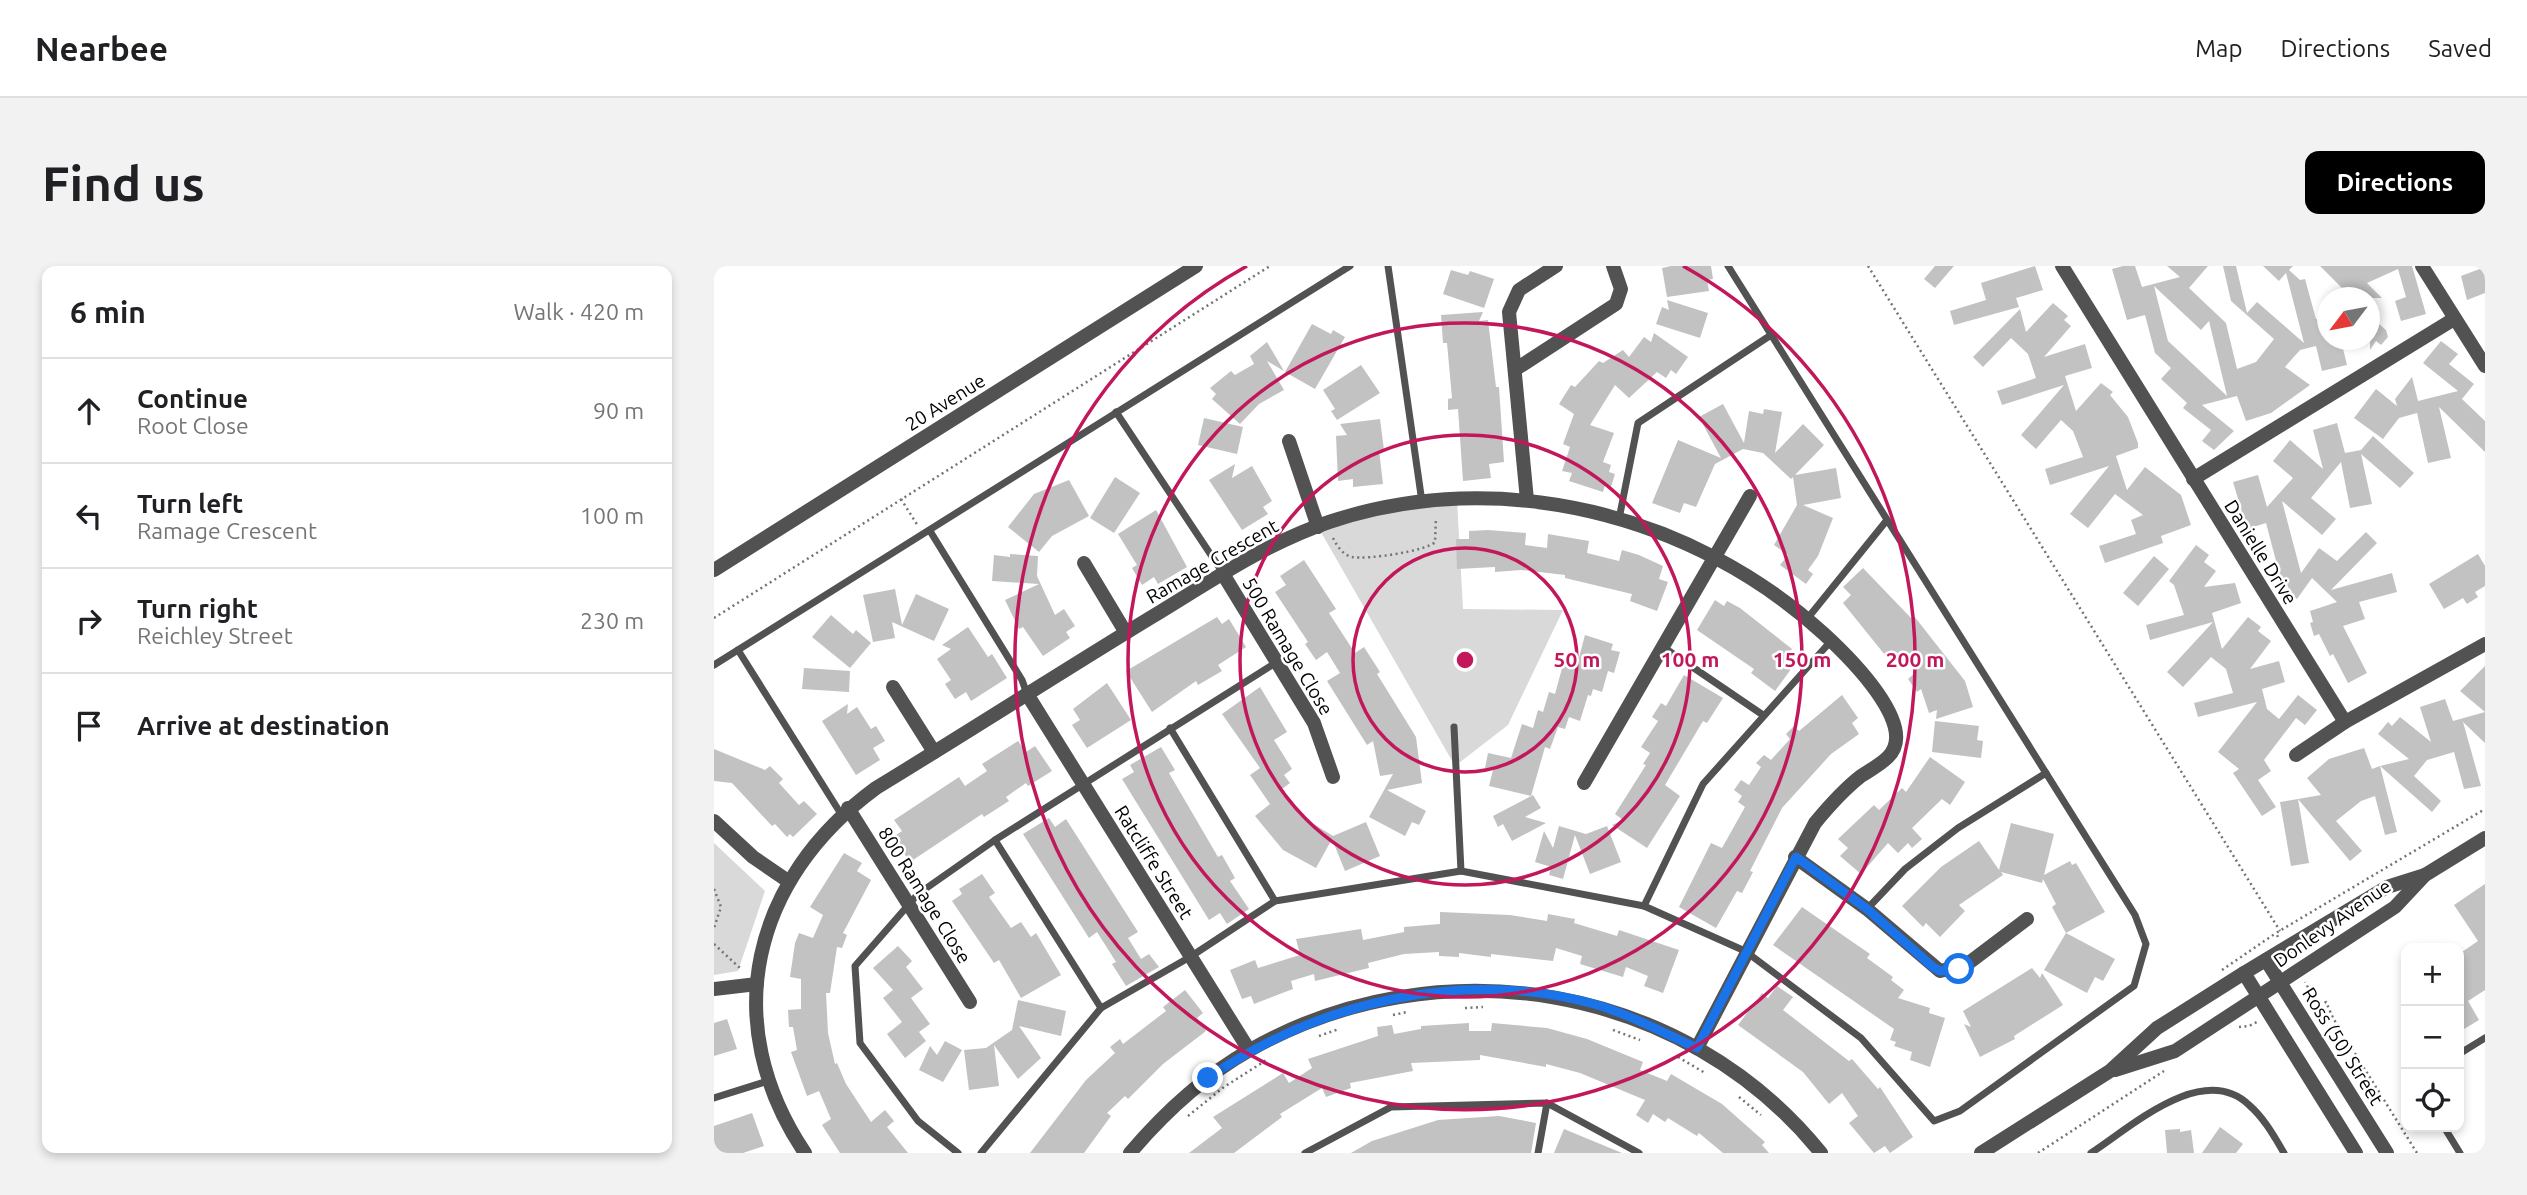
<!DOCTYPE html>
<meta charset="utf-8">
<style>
:root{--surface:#fff;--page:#f2f2f2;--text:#202124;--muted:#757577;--line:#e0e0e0;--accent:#000}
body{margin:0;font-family:Ubuntu,sans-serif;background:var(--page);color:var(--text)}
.controls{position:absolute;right:21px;bottom:21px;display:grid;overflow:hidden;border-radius:14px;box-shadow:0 4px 10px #0003}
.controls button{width:63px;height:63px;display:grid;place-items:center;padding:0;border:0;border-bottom:2px solid var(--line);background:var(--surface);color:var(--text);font:35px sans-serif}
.compass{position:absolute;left:1603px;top:21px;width:63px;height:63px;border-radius:50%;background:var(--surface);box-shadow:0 4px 10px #0003;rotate:238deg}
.stop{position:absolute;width:21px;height:21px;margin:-16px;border:5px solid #1a73e8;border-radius:50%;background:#fff}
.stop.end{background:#1a73e8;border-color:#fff;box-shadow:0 2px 7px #0008}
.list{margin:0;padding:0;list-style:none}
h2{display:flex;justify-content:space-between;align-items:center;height:91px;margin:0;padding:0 28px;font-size:30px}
h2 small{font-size:23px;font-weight:400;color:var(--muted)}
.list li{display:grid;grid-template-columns:46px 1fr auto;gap:21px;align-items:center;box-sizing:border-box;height:105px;padding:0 28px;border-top:2px solid var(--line)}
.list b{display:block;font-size:26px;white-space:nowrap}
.list p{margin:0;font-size:23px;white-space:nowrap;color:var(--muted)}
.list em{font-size:23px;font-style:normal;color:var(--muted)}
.icon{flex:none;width:38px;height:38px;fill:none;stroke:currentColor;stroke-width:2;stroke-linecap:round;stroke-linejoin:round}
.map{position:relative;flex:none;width:1771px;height:887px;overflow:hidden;border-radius:14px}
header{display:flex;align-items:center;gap:42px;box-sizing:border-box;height:98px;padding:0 35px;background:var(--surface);border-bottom:2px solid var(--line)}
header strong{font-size:33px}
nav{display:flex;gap:38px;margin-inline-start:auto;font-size:24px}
.intro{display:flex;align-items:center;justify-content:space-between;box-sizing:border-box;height:168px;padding:0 42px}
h1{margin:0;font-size:49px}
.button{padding:18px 32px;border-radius:14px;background:var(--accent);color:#fff;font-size:24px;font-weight:700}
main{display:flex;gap:42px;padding:0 42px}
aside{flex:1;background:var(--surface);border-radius:14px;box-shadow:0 4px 10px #0003}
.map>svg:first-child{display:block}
.green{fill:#d9d9d9}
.building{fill:#c2c2c2;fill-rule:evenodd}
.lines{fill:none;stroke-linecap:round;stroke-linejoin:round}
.path{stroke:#747474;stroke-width:2.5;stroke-dasharray:2 3.5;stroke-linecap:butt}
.service{stroke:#525252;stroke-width:7}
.minor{stroke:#525252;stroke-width:14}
.tertiary{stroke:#525252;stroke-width:14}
.route{stroke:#1a73e8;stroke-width:9}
.ring{fill:none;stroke:#c2185b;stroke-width:3.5}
.labels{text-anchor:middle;stroke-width:5;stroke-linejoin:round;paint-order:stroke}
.street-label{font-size:19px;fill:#000;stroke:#fff}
.centre{fill:#c2185b;stroke:#fff;stroke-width:3.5}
.ring-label{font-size:21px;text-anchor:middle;font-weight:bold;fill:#c2185b;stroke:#fff;stroke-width:5;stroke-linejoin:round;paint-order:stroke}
</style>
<header>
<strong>Nearbee</strong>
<nav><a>Map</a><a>Directions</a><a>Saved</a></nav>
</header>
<div class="intro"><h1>Find us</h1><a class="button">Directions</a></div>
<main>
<aside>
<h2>6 min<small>Walk · 420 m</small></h2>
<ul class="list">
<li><svg class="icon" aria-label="ahead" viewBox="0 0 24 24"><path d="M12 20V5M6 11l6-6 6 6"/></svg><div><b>Continue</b><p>Root Close</p></div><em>90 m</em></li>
<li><svg class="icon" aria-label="left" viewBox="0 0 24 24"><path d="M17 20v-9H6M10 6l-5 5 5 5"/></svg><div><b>Turn left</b><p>Ramage Crescent</p></div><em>100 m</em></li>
<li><svg class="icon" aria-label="right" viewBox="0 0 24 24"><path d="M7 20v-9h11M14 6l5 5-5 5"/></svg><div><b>Turn right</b><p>Reichley Street</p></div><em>230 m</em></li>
<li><svg class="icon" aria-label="arrive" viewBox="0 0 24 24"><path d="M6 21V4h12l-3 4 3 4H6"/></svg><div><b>Arrive at destination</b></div></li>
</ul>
</aside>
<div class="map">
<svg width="1771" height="887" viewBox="0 0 1771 887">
<rect width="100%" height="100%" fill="#fff"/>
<g class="green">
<polygon points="743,234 749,343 849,344 794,459 741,500 604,261"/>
<polygon points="0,577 51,625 24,705 0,709"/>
</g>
<g class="building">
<polygon points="957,0 997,0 999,13 993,14 995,25 953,31 948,2"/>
<polygon points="1221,0 1240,0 1221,22 1210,13"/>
<polygon points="1321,0 1329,24 1302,32 1305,41 1240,59 1236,45 1272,34 1267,17"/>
<path d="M 1409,0 L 1421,0 L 1428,21 L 1466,11 L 1453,0 L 1494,0 L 1475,22 L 1512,57 L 1523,103 L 1542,96 L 1560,73 L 1517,35 L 1509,0 L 1522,0 L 1533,47 L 1543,36 L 1590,77 L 1572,7 L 1565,15 L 1549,0 L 1579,0 L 1575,4 L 1586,14 L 1591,13 L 1602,53 L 1614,50 L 1614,74 L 1627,74 L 1633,99 L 1608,105 L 1602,80 L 1586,84 L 1571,101 L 1596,119 L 1557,147 L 1532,155 L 1523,130 L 1488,139 L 1520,165 L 1500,184 L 1488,175 L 1497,164 L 1469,142 L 1473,137 L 1447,113 L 1457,102 L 1441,87 L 1431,49 L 1413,54 L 1398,3 ZM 1440,20 L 1487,64 L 1495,55 L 1513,130 L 1454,75 Z"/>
<polygon points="1606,0 1698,0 1712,48 1687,55 1681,35 1692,31 1684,3 1653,17 1668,32 1638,32"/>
<polygon points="1771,1 1771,27 1753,34 1747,10"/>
<polygon points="737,4 754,9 756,5 780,13 770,42 729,28"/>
<polygon points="953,34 994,47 986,72 942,58 948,41 955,44"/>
<polygon points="1339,37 1354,50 1350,54 1357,60 1330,91 1371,78 1378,102 1351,110 1362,145 1387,117 1399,126 1396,129 1414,151 1424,177 1424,182 1402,190 1413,224 1431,201 1467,229 1477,259 1447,270 1449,277 1391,297 1385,280 1422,268 1417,254 1429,249 1401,228 1374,262 1356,248 1395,200 1336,219 1331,203 1369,191 1359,165 1347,154 1322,183 1307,169 1350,119 1288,139 1283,125 1322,112 1314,88 1297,72 1269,101 1259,91 1306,43 1312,66"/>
<polygon points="769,46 765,55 774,54 782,121 785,121 790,196 775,198 777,212 749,215 744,143 734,144 734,133 738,132 733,77 729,77 727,49"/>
<polygon points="1656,50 1672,64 1674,71 1667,79 1662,75 1656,84"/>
<polygon points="598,58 617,68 619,64 631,71 601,123 571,106"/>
<polygon points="940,67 974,91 962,108 957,104 952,112 943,106 915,132 901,119 876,159 900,167 889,196 897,199 895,206 901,208 897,221 891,219 889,226 855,215 858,207 848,205 856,181 849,178 860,148 845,138 857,119 861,121 885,95 889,97 909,84 915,91 930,71 937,76"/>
<polygon points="1727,75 1744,88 1735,98 1760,118 1748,133 1771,155 1771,186 1725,141 1737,192 1714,197 1703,147 1685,152 1669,173 1640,152 1662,123 1683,140 1681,133 1698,111 1704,135 1744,125 1709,97"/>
<polygon points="553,76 570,105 553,95 570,124 545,138 526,158 498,133 502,128 496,122 517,105 521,109 540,98 536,90"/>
<polygon points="647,99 666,127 623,154 617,145 621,143 609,124"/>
<polygon points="1009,138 1030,177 1035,145 1049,148 1050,143 1068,146 1061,187 1089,158 1110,179 1081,209 1122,202 1127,232 1089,239 1119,252 1104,290 1094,304 1099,308 1092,318 1066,299 1074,289 1060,279 1083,239 1079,211 1077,213 1049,187 1029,183 1001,198 982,241 970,237 966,247 938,237 964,174 1007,192 985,151"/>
<polygon points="490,152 529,161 523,188 484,179"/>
<polygon points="666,153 670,184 665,184 669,218 639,221 639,213 624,215 622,170 633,169 626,158"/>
<polygon points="1623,157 1631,187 1647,184 1659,170 1700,207 1686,222 1647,188 1658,238 1636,242 1627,196 1597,232 1622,253 1608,269 1568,235 1587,307 1605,282 1623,295 1652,266 1663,277 1617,324 1678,307 1683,326 1645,336 1651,353 1629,360 1653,407 1634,417 1619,388 1616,390 1605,368 1600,370 1596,357 1599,356 1596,345 1623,336 1598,312 1583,333 1572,326 1575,322 1563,313 1566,310 1552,257 1533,263 1519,216 1544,209 1553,241 1579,212 1559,195 1576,174 1609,203 1599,164"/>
<polygon points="521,198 518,212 538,200 558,235 549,241 554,248 528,264 495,214"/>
<polygon points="401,211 426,227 400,267 376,252"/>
<polygon points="355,214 375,250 338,270 325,286 294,261 320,228"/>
<polygon points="442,244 473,301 444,318 440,311 428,319 418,302 423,299 404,268"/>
<polygon points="774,264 812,267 811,279 833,282 834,268 875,275 873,287 905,295 908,284 925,289 949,300 945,313 954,316 943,345 916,335 918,328 851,312 851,309 807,304 781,306 781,301 743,303 742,273 755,273 755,265"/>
<polygon points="1482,279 1495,289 1490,296 1502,305 1490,321 1521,317 1527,337 1498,347 1508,383 1534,351 1547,361 1544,365 1557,375 1536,403 1565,395 1571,416 1548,423 1553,443 1565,453 1584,429 1603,444 1591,459 1582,452 1550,494 1557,505 1544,514 1562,541 1548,550 1519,507 1525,503 1504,486 1543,436 1484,451 1480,437 1519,427 1512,403 1497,391 1469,421 1453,406 1499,356 1436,374 1432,359 1470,349 1460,319 1455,315"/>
<polygon points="296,288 324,290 323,310 341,349 350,343 361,360 352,366 356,372 329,390 309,361 305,363 291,334 325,318 278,315 280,289 296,291"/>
<polygon points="1764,288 1771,300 1771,320 1761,326 1764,331 1753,338 1749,332 1730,343 1715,318"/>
<polygon points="1440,290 1455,303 1424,340 1409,327"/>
<polygon points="590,294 622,343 615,347 641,387 650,381 666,406 663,408 702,471 708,517 673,524 712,545 705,559 698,556 691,570 655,551 679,508 666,510 659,475 653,479 613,415 626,407 613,386 602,394 591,378 594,376 561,326 572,319 566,310"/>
<polygon points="1149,302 1197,352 1200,350 1251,415 1259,441 1222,453 1223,444 1215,447 1207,423 1203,426 1194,413 1202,406 1187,385 1175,394 1129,337 1137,329 1129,321"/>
<polygon points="181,323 188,359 202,328 235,343 220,375 178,356 181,372 159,376 149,329"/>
<polygon points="1001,334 1010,340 1013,335 1026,342 1078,383 1071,392 1080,399 1061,425 1037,407 1040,403 983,364"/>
<polygon points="117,349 139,368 142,364 157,377 136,402 98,371"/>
<polygon points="503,351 508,358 515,353 532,381 504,399 508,405 484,419 482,415 438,446 412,405"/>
<polygon points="254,361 274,391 278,388 293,412 257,435 252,426 241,433 231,418 237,414 223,393 237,383 228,379"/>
<polygon points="871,369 899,378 897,384 906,386 900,407 894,405 888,426 879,423 877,430 874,429 866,455 855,451 851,463 844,461 836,483 831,481 817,530 775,520 779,504 771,502 774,487 797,492 808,458 819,462 824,444 829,446 835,426 841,428 850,395 863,399"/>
<polygon points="1771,400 1771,446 1746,425"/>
<polygon points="90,402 136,405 135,426 88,423"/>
<polygon points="970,409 1009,432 993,457 989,455 951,519 966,530 933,582 898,559 909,554 901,548 932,499 929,498 936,487 927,481 944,455 938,451 947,437 952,440"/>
<polygon points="393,417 417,454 373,482 358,459 366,454 359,443"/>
<polygon points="546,421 573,466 560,474 578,503 570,509 576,517 568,523 595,555 619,570 652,556 666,590 631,605 618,573 602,602 569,584 541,550 556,538 536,509 546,502 508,448"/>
<polygon points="1128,429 1144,452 1138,457 1145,468 1117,488 1068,542 1036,605 1039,606 1028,627 1023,625 1002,662 965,641 997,577 1008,582 1031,541 1024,536 1028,530 1020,524 1027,514 1035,519 1047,501 1042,497 1050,489 1057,494 1076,473 1072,468 1080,460 1085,465"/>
<polygon points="1731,433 1739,455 1771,446 1771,477 1749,456 1767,520 1750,523 1740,486 1713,494 1700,510 1727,535 1718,546 1666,500 1695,493 1664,468 1674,456 1678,460 1686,451 1717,476 1706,441"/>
<polygon points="134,438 133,448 143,441 157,463 162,460 171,475 159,482 166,494 142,509 108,455"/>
<polygon points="1221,455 1265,460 1263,474 1269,475 1267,492 1218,486"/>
<polygon points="304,475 312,486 321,480 338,505 314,520 312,517 292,531 295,535 270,551 268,548 196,596 179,571 188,565 180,554 245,511 251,520 273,505 268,498"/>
<polygon points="447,481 461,504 455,507 504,591 508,589 521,612 516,615 535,643 513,658 506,647 495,654 408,513 420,506 416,499"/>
<polygon points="1650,482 1658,503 1666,500 1683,566 1671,569 1661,530 1647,535 1622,555 1648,585 1636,595 1584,533 1607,529 1593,512 1615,493"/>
<polygon points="0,483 51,504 56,500 69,513 65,517 85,539 90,535 103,548 79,571 76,568 73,571 61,558 58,560 18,517 0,515"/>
<polygon points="1216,491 1251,516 1236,539 1228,533 1198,562 1208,573 1198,582 1194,577 1184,587 1174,577 1147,608 1126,590 1134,582 1124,573 1160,539 1165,544 1188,522 1192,526"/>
<polygon points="819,529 827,542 811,551 832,557 798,575 789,558 784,561 779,550"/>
<polygon points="1584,533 1595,597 1577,600 1566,536"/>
<polygon points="335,552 341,561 352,553 424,666 414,672 427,693 435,688 445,701 412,720 398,698 402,696 383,666 375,672 309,568"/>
<polygon points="1297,557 1340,568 1330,609 1356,595 1358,599 1362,597 1391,646 1352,667 1338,641 1342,638 1329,613 1328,617 1287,606 1289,609 1245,639 1251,645 1226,671 1212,657 1209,661 1188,640 1227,601 1265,575 1285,604"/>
<polygon points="845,560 872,568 893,560 907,596 876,608 861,569 849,613 835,609 837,601 821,596 830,565 839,582"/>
<polygon points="130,587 148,597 143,605 157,614 129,667 133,669 128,682 123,681 116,727 112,727 114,767 121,798 123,797 132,818 157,856 171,844 180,855 173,861 194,887 126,887 108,859 117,853 105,825 93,830 77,786 83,784 79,761 75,761 74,744 87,743 87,713 76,711 81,677 85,667 99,672 109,649 96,641"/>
<polygon points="268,608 281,627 275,631 297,662 307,656 317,671 322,667 347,709 307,732 285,694 280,697 238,635 248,628 245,623"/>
<polygon points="1771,618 1771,724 1754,735 1765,754 1745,766 1745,688 1764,675 1740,639"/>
<polygon points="1088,641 1156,688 1153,692 1179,711 1177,714 1190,724 1184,732 1216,742 1215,747 1231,752 1216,801 1196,794 1198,786 1180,780 1182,776 1176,774 1180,763 1059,679"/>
<polygon points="726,646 796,649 833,655 834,648 861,653 860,657 903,670 905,664 965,684 949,727 930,720 934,710 912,701 909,711 866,698 868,690 842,682 839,695 777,688 777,691 745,687 745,691 725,690 725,686 690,688 654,697 655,702 601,715 600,708 577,715 579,723 540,738 537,730 528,733 516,704 541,694 544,702 586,689 582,673 647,663 649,674 690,666 690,661 726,658"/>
<polygon points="1352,667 1401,693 1389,715 1381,711 1373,727 1330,704"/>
<polygon points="184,680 198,695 192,701 209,723 197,732 216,758 205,766 212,775 191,792 173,768 188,756 169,732 179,724 159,702"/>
<polygon points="1318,702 1326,712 1328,707 1349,739 1300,770 1301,773 1266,791 1250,758 1257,761 1249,745"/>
<polygon points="1063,720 1079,731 1069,744 1135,795 1138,793 1164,823 1166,821 1199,871 1176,887 1171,880 1160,887 1135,857 1144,850 1128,827 1115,838 1089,806 1024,759 1048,727 1054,732"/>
<polygon points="471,724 489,747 483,752 492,765 449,798 414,833 411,830 393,847 397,850 370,887 316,887 372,814 401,787 396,781 406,773 409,778 452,745 449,741"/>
<polygon points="304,734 352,745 347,770 305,760 327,792 304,813 280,779 285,820 255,824 250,784 272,782 298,764"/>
<polygon points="13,753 23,783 0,790 0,757"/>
<polygon points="755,757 755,765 777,765 778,757 833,762 873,773 929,796 926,804 953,815 957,808 1008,838 1051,876 1048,879 1055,887 1009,887 985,867 983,870 954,852 951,856 939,848 934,857 922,849 931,834 866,807 832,798 832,801 766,789 766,794 697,797 699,805 636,817 637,822 612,831 608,822 566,848 568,851 520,887 475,887 508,862 499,851 569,807 575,817 598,802 594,793 664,770 663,761 678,759 680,768 707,763 707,760"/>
<polygon points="231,775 248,784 229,816 205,804 216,780 223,789"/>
<polygon points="38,847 50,880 29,887 0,887 0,860"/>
<polygon points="785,850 822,857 817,887 637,887 658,875 724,854"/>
<polygon points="1506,861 1529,878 1522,887 1488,887"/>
<polygon points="850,863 908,887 840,887"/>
<polygon points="1466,863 1466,866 1477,864 1480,887 1453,887 1451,864"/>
</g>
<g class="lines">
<g class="path">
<polyline points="1154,0 1566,665"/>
<polyline points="187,233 204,260"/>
<path d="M 619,272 C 623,280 629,289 638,291 C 652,294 713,285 721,276 L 722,252"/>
<polyline points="0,352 556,0"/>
<polyline points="0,623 7,641 0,662"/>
<polyline points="1564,671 1562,667 1771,543"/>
<polyline points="0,678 27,703"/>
<polyline points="1508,704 1562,667"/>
<polyline points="1596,725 1607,739 1612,736 1619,752 1703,887"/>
<polyline points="1590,728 1596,725 1591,716"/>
<polyline points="751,742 769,741"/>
<polyline points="679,749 693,746"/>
<polyline points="1525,761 1535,760 1545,755"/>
<polyline points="899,764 926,774"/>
<polyline points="605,770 625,763"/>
<polyline points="964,791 991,807"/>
<polyline points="1025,831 1047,849"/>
<polyline points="474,850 510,821 554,793"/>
<polyline points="1324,887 1450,805"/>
</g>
<g class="service">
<polyline points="674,0 708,236"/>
<polyline points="402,146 509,307"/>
<polyline points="905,253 924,157 1057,69"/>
<polyline points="216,265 308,414 313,428"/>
<polyline points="1093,353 1173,254"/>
<polyline points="949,381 1049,449"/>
<polyline points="24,384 127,548"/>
<polyline points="0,399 636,0"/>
<polyline points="740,461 747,605"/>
<polyline points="456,462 561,635"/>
<polyline points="281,574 387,742"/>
<polyline points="930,640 989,518 1117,375"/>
<polyline points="1153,643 1191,603 1244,562 1332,507"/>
<polyline points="1745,788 1771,772"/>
<polyline points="0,832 54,815"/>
<polyline points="1730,861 1746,887"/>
<polyline points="244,887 204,855 146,777 141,700 204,628 281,574 563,396"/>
<polyline points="267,887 387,742 476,691 561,635 747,605 930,640 1031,685 1147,772 1220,855 1246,845 1420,720 1432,678 1421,649 1014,0"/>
<polyline points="591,887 677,841 833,837 925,887"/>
<polyline points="824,887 833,837"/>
<path d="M 1377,887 C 1417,861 1489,795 1535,839 C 1550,852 1560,870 1570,887"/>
</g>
<g class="minor">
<polyline points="1348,0 1631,456"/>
<polyline points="1708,0 1771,100"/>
<polyline points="802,103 902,38 907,23 899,0"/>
<polyline points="575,175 604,261"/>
<polyline points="1479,213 1740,53"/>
<polyline points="813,234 795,46 805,24 842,0"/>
<polyline points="370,297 412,367"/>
<polyline points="0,304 482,0"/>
<polyline points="509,308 600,457 619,511"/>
<polyline points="179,421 220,486"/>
<polyline points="313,428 535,784"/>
<polyline points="1582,489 1631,456 1771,378"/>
<polyline points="870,517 1036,230"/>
<polyline points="134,542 256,736"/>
<polyline points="0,555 39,591 74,615"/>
<polyline points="1081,591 1153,643 1226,705 1252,699 1313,653"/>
<polyline points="0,723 43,718"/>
<path d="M 91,887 C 3,756 38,613 162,522 C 254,466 344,408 436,352 C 494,317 550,278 615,256 C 786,199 979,248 1110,368 C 1134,390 1206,460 1174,491 C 1166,499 1156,504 1147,510 C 1129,524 1115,540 1101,557 L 983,782"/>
</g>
<g class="tertiary">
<polyline points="1552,694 1673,887"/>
<polyline points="1530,707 1642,887"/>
<polyline points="1401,804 1461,785 1681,641 1711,609 1771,572"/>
<path d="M 416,887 C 450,847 490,810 536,784 C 724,677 970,717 1107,887"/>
<polyline points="1267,887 1396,805 1443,762 1530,707 1673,621 1711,609"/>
</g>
</g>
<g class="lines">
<path class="route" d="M 494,812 C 605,736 747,702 880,738 C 915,748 950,767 983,782 L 1082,591 L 1153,643 L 1219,701 L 1226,705 L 1245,703"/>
</g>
<g class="ring">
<circle cx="751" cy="394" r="112"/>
<circle cx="751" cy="394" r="225"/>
<circle cx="751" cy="394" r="337"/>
<path d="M969 0A450 450 0 1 1 533 0"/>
</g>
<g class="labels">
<g class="street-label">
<text transform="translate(231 136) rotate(-32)" y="7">20 Avenue</text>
<text transform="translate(1547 286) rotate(58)" y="7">Danielle Drive</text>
<text transform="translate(498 295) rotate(-30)" y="7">Ramage Crescent</text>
<text transform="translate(574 380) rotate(59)" y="7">500 Ramage Close</text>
<text transform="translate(440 596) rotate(58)" y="7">Ratcliffe Street</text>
<text transform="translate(211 629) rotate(58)" y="7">800 Ramage Close</text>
<text transform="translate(1618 657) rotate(-35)" y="7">Donlevy Avenue</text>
<text transform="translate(1629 780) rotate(58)" y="7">Ross (50) Street</text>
</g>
</g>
<circle cx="751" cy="394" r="10" class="centre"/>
<g class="ring-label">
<text x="863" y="401">50 m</text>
<text x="976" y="401">100 m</text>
<text x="1088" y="401">150 m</text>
<text x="1201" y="401">200 m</text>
</g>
</svg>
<div class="controls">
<button>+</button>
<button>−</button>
<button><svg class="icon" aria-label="locate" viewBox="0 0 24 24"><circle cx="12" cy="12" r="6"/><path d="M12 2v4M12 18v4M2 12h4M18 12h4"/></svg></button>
</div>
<svg class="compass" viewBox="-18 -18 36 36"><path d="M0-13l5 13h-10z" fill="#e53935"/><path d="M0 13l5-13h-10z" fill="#757577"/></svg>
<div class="stop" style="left:1245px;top:703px"></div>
<div class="stop end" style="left:494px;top:812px"></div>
</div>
</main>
